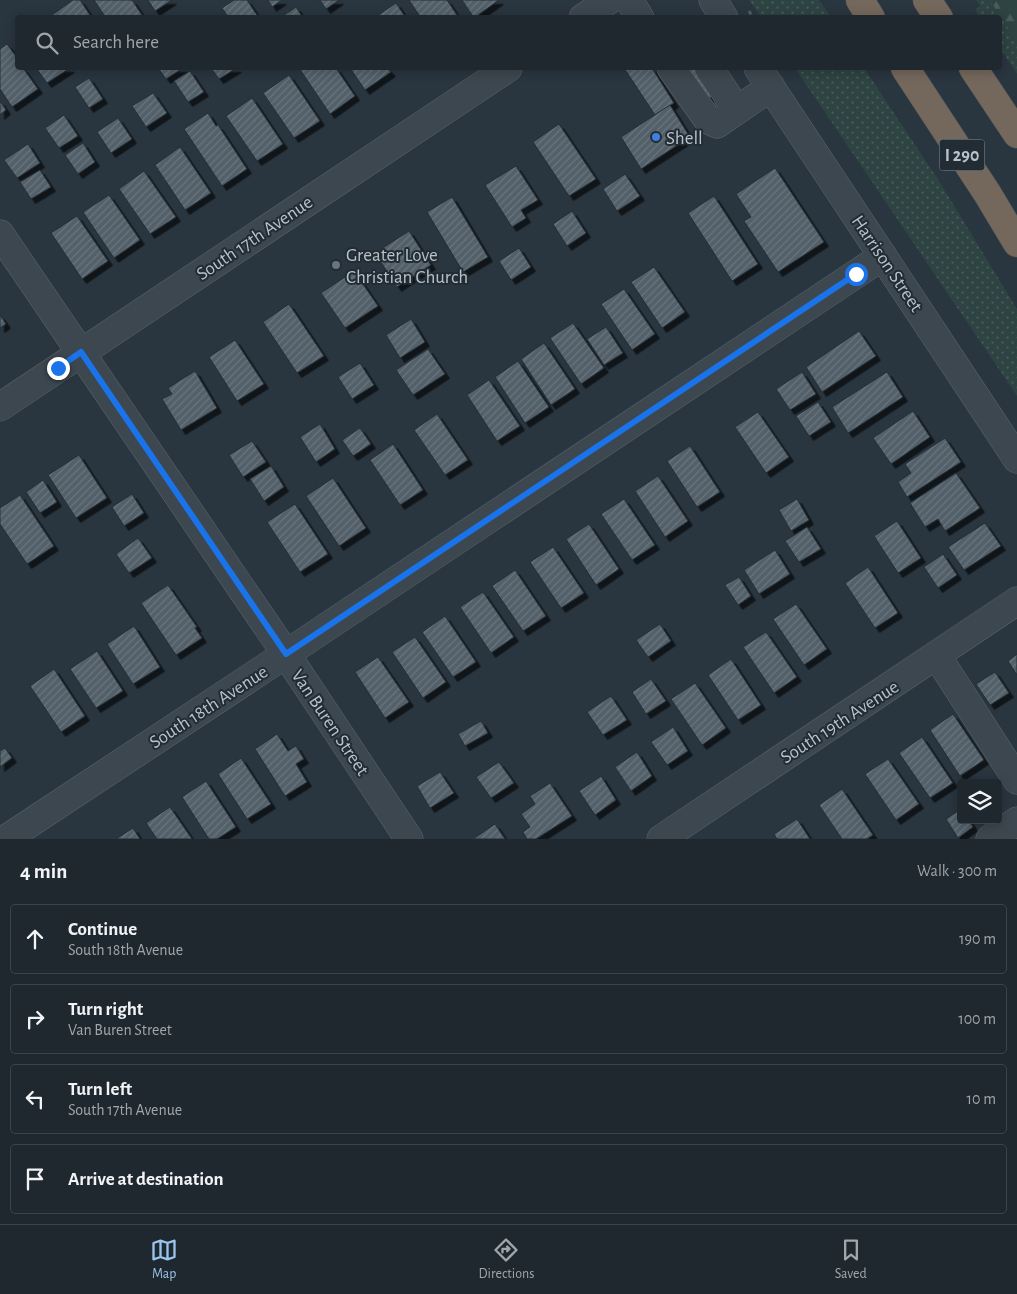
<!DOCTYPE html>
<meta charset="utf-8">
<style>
:root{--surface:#1f282f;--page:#2c343b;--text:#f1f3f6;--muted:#a1a6aa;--line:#3c444b;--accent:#9ac4ee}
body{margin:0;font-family:"Alegreya Sans",sans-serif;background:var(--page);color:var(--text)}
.controls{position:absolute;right:15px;bottom:15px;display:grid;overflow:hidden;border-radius:5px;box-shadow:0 2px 12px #0003}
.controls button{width:45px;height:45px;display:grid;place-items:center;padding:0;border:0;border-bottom:1px solid var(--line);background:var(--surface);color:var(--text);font:25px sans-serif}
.stop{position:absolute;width:15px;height:15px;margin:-11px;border:4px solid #1a73e8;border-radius:50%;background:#fff}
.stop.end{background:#1a73e8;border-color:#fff;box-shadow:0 1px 5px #0008}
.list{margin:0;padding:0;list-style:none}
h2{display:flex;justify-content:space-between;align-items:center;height:65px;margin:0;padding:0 20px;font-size:21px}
h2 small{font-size:16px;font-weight:400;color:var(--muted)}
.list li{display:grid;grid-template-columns:32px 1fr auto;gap:15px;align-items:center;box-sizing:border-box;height:70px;margin:0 10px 10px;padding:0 10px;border:1px solid var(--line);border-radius:5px}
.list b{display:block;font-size:19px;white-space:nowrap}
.list p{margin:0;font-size:16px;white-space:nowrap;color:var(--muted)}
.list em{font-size:16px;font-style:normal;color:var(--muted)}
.icon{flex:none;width:28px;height:28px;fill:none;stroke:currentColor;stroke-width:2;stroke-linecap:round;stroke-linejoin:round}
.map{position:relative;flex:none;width:1017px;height:839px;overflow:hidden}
.search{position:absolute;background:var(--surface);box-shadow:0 2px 12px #0003;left:15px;right:15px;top:15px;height:55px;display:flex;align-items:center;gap:12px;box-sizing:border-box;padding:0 18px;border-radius:5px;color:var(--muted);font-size:19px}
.sheet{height:385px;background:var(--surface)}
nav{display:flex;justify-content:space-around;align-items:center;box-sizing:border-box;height:70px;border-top:1px solid var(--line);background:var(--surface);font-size:14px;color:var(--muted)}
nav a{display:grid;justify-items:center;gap:2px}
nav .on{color:var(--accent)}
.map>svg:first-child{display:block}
.grass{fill:url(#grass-dots)}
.forest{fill:url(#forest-firs)}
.building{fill:url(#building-hatch);stroke:#242e36;filter:url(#shadow)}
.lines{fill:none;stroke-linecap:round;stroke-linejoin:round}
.minor-casing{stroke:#5b656c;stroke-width:29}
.highway-casing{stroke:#485259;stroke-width:29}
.path{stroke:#4d6060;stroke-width:3;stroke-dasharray:4 4;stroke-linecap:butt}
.minor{stroke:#3d474f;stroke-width:28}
.highway{stroke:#74675b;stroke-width:28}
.route{stroke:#1a73e8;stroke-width:6}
.shop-dot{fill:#3f7fe0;stroke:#222c34;stroke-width:2}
.worship-dot{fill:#6b7280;stroke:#222c34;stroke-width:2}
.labels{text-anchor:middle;stroke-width:4;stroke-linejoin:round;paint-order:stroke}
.shield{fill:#222c34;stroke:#8c959c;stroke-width:1}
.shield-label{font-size:18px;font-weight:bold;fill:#b9c2c9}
.poi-label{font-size:19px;fill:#b9c2c9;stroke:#222c34;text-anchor:start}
.street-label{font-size:19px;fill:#b9c2c9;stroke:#222c34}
</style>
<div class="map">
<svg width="1017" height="839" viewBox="0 0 1017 839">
<defs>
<pattern id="grass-dots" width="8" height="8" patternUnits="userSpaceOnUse" patternTransform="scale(1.25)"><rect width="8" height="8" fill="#2e4442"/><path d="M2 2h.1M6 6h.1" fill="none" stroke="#4a5d5c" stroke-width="1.8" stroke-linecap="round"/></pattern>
<pattern id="forest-firs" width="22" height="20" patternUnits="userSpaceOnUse" patternTransform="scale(1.25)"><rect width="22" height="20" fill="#2e4442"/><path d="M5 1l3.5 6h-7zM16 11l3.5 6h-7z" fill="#4a5d5c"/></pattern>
<pattern id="building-hatch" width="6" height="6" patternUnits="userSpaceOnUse" patternTransform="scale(1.25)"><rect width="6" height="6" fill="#526069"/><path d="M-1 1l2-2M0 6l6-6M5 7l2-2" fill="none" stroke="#69757d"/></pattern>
<filter id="shadow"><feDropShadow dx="4.5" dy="4.5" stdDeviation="0" flood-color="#0009"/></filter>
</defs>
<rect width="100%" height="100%" fill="#29353f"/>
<g class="grass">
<polygon points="749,0 819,0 831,17 761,17"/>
<polygon points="976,0 1017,0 1017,74 1000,48 1000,18 980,17 975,10 980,6"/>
<polygon points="795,68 864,68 939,181 1017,309 1017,396"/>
</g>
<polygon class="forest" points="990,0 1017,0 1017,42"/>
<g class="building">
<polygon points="73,0 80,0 92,18 54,18 52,15"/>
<polygon points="94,0 132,0 144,18 106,18"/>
<polygon points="148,0 172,0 155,11"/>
<polygon points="234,0 247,0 257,15 253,18 229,18 222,8"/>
<polygon points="268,0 282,0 272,7"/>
<polygon points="320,0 339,0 326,9"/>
<polygon points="409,0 447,0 459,18 421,18"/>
<polygon points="462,0 499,0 474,18"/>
<polygon points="396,3 406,18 374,18"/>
<polygon points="296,7 303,18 280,18"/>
<polygon points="7,44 18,59 18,68 23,68 38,89 12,107 0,89 0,49"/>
<polygon points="36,68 70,68 47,83"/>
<polygon points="158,68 183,68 166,79"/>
<polygon points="211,68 237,68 219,79"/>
<polygon points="299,68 336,68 355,96 330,114"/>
<polygon points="350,68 387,68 391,72 365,90"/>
<polygon points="624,68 652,68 674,103 655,115"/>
<polygon points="692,68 704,68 720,91 700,104 681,74"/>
<polygon points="190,71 204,92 188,102 174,81"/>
<polygon points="289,75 320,121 294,138 263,93"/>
<polygon points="89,78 103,99 89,108 75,87"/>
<polygon points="153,93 167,113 146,127 132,106"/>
<polygon points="252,98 283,144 257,161 226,116"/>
<polygon points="0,101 6,110 0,115"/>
<polygon points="670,105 690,137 641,169 621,137"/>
<polygon points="208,113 216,126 218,125 247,169 222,186 184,129"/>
<polygon points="64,115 78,136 59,148 45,128"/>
<polygon points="118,118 132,139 111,153 97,132"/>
<polygon points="559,124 596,179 569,196 533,142"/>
<polygon points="83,143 95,162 78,174 65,155"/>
<polygon points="28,144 40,163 17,178 4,160"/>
<polygon points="180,147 211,193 185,210 155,165"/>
<polygon points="516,166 538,200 521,210 526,218 512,227 485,185"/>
<polygon points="775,168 824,242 778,272 744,221 751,217 736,194"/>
<polygon points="40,170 51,187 31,199 20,182"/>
<polygon points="144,171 176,217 150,234 119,189"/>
<polygon points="625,174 640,196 617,211 603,189"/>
<polygon points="109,195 140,240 114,258 83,212"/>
<polygon points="714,196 758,264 732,281 688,213"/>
<polygon points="452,197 488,257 463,272 427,212"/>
<polygon points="572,211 586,233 567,246 553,224"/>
<polygon points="77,216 108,261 82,279 51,233"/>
<polygon points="409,231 431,265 397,287 375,253"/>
<polygon points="519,248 531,267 511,280 499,261"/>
<polygon points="654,267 685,312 662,328 631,282"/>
<polygon points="354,271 378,306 345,328 321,293"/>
<polygon points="624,289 655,334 632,350 601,304"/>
<polygon points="289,304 324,356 297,373 263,322"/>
<polygon points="0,315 6,324 0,328"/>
<polygon points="411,319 425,342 400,358 386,335"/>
<polygon points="573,323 604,368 581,384 550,338"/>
<polygon points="606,327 623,353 604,365 587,339"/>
<polygon points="859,331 876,356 822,392 806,367"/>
<polygon points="235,340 264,384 237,401 209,357"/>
<polygon points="544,343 575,389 551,405 521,359"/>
<polygon points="428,349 445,374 413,395 396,370"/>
<polygon points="518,361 549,407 525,423 495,377"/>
<polygon points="360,363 374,385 352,399 338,377"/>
<polygon points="195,371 217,408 181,430 162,399 172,394 168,388"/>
<polygon points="802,372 816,394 790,410 776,389"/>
<polygon points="887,372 903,397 848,433 832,407"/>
<polygon points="489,380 520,426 497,441 467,395"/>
<polygon points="818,402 831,422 809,436 796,416"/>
<polygon points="913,411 930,437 891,464 873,438"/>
<polygon points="758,412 789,457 766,473 735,427"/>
<polygon points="437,414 468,460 445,475 414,430"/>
<polygon points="320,424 335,449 316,462 300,437"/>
<polygon points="360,428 371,444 353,456 342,440"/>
<polygon points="945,438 961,462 907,497 898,482 911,473 905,464"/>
<polygon points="252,441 266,462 243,477 229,455"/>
<polygon points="393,444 423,490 400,505 370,460"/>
<polygon points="690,446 720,492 697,507 667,461"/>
<polygon points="79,455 107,498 76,518 48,475"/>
<polygon points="271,466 284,487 264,501 250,479"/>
<polygon points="956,473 980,508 945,531 938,519 925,527 910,503"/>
<polygon points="658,476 688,521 665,537 635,491"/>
<polygon points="333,478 366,528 339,546 306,496"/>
<polygon points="43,480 57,502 40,513 26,492"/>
<polygon points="132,494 144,513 124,526 112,507"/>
<polygon points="20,495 54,546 27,564 0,524 0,508"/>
<polygon points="624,499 655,545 632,560 601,514"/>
<polygon points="797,499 809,520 791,531 779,510"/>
<polygon points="295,504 328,554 300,572 267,522"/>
<polygon points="897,521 921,558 898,573 874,536"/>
<polygon points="985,523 1001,546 964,570 948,547"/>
<polygon points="589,524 619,569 596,585 566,539"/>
<polygon points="807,527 821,549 799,562 785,541"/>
<polygon points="138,538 152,558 129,573 116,554"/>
<polygon points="553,547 584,593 561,608 530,562"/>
<polygon points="775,550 790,574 759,594 744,570"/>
<polygon points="943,554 957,575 938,588 924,567"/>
<polygon points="868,567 898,613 875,628 845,583"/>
<polygon points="515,570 546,616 523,631 492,586"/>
<polygon points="739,577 751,596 738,605 725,585"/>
<polygon points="168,585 197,627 195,628 202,638 176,655 141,603"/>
<polygon points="483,592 514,637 491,653 460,607"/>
<polygon points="796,604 827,649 804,665 773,619"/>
<polygon points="445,616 476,662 453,677 422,632"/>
<polygon points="660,624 671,641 648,657 636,640"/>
<polygon points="134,626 160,667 133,684 107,644"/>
<polygon points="766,632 797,677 774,693 743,647"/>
<polygon points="415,637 446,682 423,698 392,652"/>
<polygon points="97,651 123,691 96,708 70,669"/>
<polygon points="1017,654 1017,675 1008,661"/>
<polygon points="378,657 409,702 385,718 355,672"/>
<polygon points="731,659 761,705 738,720 708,675"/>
<polygon points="54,669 85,716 61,732 30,686"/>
<polygon points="995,672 1009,693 990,705 976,684"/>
<polygon points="651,679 666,701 646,714 632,692"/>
<polygon points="695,683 726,728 702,745 671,699"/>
<polygon points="611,696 627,720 603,735 587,712"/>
<polygon points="953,714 984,760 960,776 930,730"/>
<polygon points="481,721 488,733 465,746 458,734"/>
<polygon points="673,727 688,751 667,765 651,742"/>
<polygon points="277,734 288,751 296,746 304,759 296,764 307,782 285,796 255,749"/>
<polygon points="922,737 953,783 930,798 899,753"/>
<polygon points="5,748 12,758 0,767 0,751"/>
<polygon points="637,752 652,776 631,791 615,767"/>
<polygon points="241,758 271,804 247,819 218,774"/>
<polygon points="888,759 919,804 896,820 865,774"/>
<polygon points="499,762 514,783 491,798 476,777"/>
<polygon points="440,772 454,793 430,808 417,786"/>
<polygon points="601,776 616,800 595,815 579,791"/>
<polygon points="206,781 236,827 217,839 209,839 182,797"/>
<polygon points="550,783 572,816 536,839 527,839 523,832 530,827 521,814 535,804 530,796"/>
<polygon points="842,789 873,835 867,839 842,839 819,805"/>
<polygon points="170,807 192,839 157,839 146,823"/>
<polygon points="961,809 961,820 969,820 973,827 958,838 946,819"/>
<polygon points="797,819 810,839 777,839 774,834"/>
<polygon points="495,824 505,839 473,839"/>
<polygon points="133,828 140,839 116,839"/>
</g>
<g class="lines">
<g class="minor-casing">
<g id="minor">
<polyline points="629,0 640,18"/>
<polyline points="713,0 724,18"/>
<polyline points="583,18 609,0"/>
<polyline points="671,68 708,120 717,124 771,87"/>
<polyline points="709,68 737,110"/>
<polyline points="758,68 1017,459"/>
<polyline points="0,234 286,654 409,839"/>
<polyline points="0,407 508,68"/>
<polyline points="937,656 1017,780"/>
<polyline points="6,839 286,654 883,256"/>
<polyline points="661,839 1017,601"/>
<polyline points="990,839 1017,821"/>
</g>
</g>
<g class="highway-casing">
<g id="highway">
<polyline points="860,0 871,18"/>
<polyline points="927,0 939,18"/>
<polyline points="905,68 987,193 1017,243"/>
<polyline points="973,68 1017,134"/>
</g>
</g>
<polyline class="path" points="749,11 753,18"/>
<use href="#minor" class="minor"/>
<use href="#highway" class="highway"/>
</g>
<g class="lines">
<polyline class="route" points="58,368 81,352 286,654 856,274"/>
</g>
<circle class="shop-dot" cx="656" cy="137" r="5"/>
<circle class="worship-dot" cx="336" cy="265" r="5"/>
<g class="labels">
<rect class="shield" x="939.5" y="139.5" width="45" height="31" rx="4"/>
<g class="shield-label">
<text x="962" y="161">I 290</text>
</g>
<g class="poi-label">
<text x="666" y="144">Shell</text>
<text x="346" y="261">Greater Love<tspan x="346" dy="22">Christian Church</tspan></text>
</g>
<g class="street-label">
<text transform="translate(254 237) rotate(-34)" y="7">South 17th Avenue</text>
<text transform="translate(888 263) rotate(56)" y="7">Harrison Street</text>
<text transform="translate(208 706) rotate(-33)" y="7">South 18th Avenue</text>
<text transform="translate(839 721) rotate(-33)" y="7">South 19th Avenue</text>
<text transform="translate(331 722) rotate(56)" y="7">Van Buren Street</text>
</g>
</g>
</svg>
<div class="controls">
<button><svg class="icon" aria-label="layers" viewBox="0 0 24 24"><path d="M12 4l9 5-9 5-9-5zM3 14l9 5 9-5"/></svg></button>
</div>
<div class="stop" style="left:856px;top:274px"></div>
<div class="stop end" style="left:58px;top:368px"></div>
<div class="search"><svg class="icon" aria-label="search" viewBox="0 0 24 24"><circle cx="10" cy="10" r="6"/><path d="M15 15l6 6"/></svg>Search here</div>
</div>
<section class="sheet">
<h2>4 min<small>Walk · 300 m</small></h2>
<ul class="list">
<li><svg class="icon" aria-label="ahead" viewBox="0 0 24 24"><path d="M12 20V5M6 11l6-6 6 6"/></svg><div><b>Continue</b><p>South 18th Avenue</p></div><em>190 m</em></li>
<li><svg class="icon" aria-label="right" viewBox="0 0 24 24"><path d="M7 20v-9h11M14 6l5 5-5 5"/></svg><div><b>Turn right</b><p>Van Buren Street</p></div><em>100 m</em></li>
<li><svg class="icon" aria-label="left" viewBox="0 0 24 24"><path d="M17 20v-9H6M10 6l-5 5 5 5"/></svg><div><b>Turn left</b><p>South 17th Avenue</p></div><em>10 m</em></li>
<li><svg class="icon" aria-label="arrive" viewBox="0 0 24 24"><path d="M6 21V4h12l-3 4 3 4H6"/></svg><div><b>Arrive at destination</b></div></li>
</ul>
</section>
<nav>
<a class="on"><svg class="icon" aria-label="map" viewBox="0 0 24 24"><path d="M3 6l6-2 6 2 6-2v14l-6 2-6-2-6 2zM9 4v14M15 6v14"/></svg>Map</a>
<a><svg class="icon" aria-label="directions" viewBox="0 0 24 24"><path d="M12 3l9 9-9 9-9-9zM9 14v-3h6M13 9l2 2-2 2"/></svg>Directions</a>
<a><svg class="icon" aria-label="saved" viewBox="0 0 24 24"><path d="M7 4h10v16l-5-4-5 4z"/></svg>Saved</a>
</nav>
